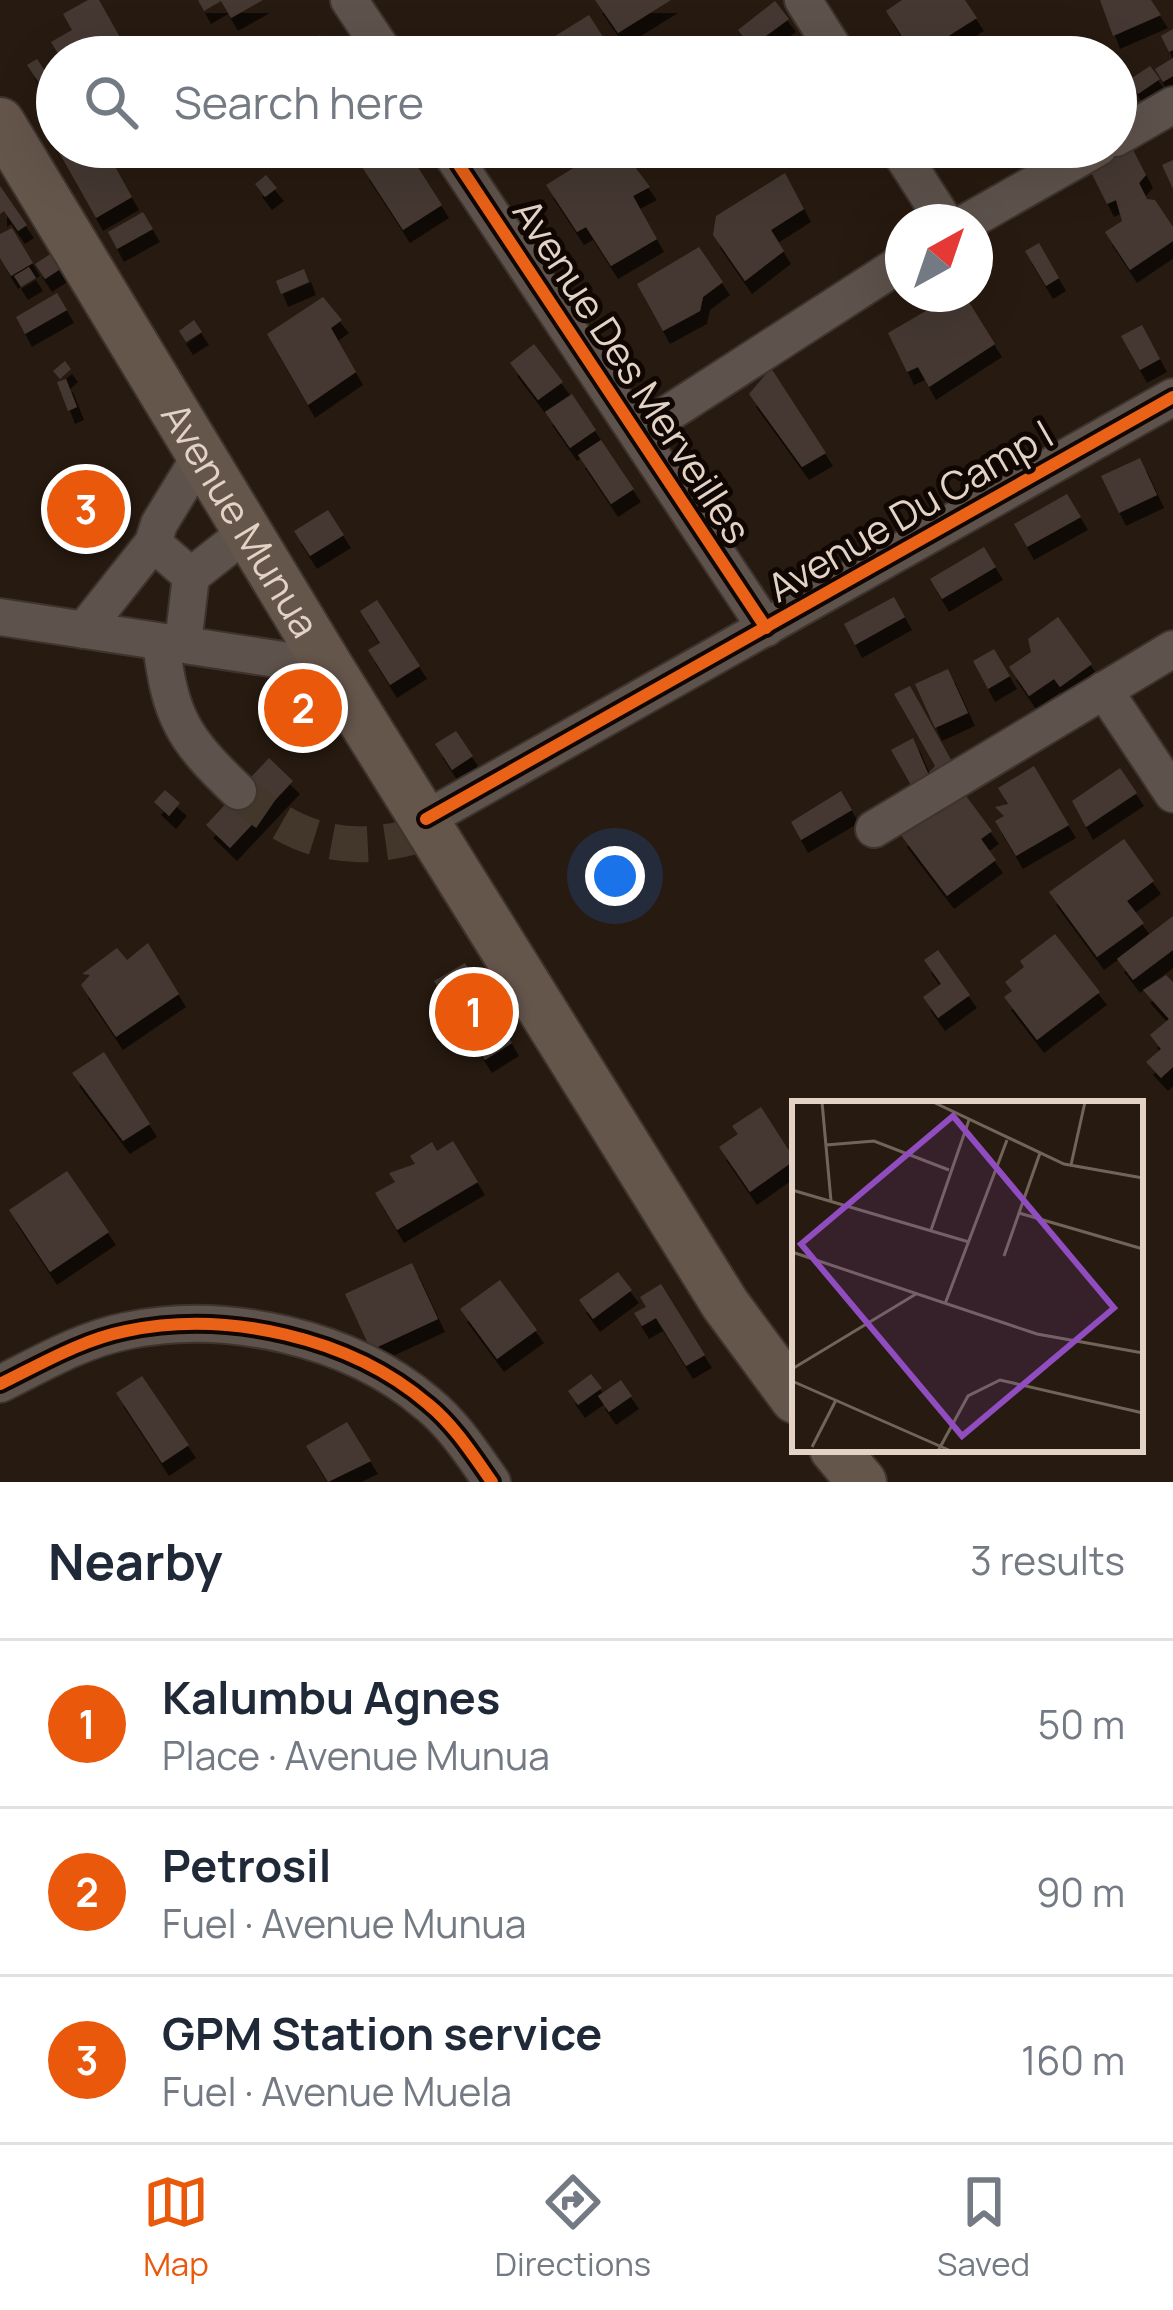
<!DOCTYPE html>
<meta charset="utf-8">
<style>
:root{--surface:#fff;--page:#f2f2f3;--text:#1f2937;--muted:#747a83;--line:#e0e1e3;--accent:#ea580c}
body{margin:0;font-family:Manrope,sans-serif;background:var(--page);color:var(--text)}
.compass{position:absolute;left:885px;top:204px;width:108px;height:108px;border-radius:50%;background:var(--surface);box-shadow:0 12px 48px #0002;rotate:40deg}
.you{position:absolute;left:615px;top:876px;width:42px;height:42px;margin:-30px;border:9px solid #fff;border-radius:50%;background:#1a73e8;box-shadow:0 0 0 18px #1a73e833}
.badge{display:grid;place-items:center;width:78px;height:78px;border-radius:50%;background:var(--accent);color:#fff;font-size:39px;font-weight:700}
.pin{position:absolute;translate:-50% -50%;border:6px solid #fff;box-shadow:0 3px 12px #0006}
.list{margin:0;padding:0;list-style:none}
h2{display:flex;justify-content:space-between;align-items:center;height:156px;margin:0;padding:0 48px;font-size:51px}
h2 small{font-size:39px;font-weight:400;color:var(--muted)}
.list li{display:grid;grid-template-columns:78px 1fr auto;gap:36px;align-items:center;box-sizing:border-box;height:168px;padding:0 48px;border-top:3px solid var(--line)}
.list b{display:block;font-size:45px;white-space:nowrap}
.list p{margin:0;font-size:39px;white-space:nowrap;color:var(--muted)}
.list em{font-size:39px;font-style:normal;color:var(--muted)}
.icon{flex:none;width:66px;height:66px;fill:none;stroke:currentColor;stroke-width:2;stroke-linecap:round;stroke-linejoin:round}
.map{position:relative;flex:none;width:1173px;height:1482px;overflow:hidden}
.search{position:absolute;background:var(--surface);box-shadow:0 12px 48px #0002;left:36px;right:36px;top:36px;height:132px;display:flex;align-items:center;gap:30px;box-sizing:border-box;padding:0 42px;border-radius:66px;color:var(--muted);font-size:45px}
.sheet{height:660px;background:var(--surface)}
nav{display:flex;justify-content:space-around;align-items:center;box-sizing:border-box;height:168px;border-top:3px solid var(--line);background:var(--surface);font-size:33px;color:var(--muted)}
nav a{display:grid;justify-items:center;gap:6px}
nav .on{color:var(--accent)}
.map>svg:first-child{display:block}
.building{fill:#453930;filter:url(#shadow)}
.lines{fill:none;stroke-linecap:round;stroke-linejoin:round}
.minor-tunnel{stroke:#43362b;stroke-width:36;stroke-dasharray:36 18;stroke-linecap:butt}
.minor-casing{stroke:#3e342d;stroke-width:40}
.major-casing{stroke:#3e342d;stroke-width:52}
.minor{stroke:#5e534c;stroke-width:36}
.major{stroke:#65564c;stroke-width:48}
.cycleway-casing{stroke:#110702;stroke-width:20}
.cycleway{stroke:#ea6118;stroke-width:12}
.labels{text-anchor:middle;stroke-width:10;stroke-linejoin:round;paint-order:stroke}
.street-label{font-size:39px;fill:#e3d2c6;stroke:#110702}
.inset-road{fill:none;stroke:#726459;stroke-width:3}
.view{fill:#904dc0;fill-opacity:0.15;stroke:#904dc0;stroke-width:6}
.inset-edge{fill:none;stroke:#e3d2c6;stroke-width:6}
</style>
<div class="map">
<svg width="1173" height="1482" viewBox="0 0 1173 1482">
<defs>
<filter id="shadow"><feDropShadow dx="7" dy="13" stdDeviation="0" flood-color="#0009"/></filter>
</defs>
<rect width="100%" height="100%" fill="#271a10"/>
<g class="building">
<polygon points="88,0 99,0 131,57 60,57 51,42 72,30 63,14"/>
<polygon points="198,0 263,0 231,18 221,1 204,11"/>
<polygon points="595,0 671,0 618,33"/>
<polygon points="902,0 965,0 977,18 915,57 886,11"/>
<polygon points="1100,0 1151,0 1161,15 1113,36"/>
<polygon points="775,1 789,19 751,47 738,30"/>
<polygon points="589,15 616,57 558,57 547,41"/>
<polygon points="1173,29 1173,50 1169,52 1161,36"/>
<polygon points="320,35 335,57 310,57 302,46"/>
<polygon points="1173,58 1173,76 1163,82 1155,69"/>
<polygon points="37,59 49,77 39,83 27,65"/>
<polygon points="1150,66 1160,79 1138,94 1129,80"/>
<polygon points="1129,88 1135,99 1116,110 1116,95"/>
<polygon points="1130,144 1146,175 1139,183 1147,199 1155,200 1173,227 1173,241 1130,270 1105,232 1122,221 1116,200 1107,204 1088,166"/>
<polygon points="56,147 104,147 132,197 96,218"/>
<polygon points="393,147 405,147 442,205 403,230 362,167"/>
<polygon points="607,147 620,147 650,187 633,196 657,239 611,266 586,227 577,232 546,185"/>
<polygon points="1173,160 1173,189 1162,165"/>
<polygon points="785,173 804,209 771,230 784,251 745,281 713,235 716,216"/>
<polygon points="266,175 277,188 265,197 255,184"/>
<polygon points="0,186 27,225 18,231 4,211 0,214"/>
<polygon points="143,212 153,229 117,249 108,232"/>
<polygon points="12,228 33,263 11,276 0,258 0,234"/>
<polygon points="1039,243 1059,278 1046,286 1025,251"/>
<polygon points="699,247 723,282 703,297 700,311 663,331 637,284"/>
<polygon points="52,253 62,268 45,279 35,264"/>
<polygon points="29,267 36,278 21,287 14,276"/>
<polygon points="304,269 309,282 281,294 276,281"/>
<polygon points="57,293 67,310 25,334 16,317"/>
<polygon points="955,294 964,294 995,344 929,387 918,367 907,372 888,333"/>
<polygon points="323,297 342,320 331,328 356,372 308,405 267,334"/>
<polygon points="194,320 202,332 186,342 179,331"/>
<polygon points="1142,325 1160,359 1140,370 1121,336"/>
<polygon points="534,344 563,382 538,400 510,363"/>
<polygon points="65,361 71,369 60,379 53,371"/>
<polygon points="771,368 826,453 802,467 749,394"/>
<polygon points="66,379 77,407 68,411 57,382"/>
<polygon points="572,394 596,430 570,448 545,412"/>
<polygon points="601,440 634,489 611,504 578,455"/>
<polygon points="1140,458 1157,495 1119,513 1101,476"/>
<polygon points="1067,494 1081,517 1027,547 1014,524"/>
<polygon points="328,510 344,535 310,556 294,531"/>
<polygon points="984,547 996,567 942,599 930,579"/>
<polygon points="894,597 905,617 855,645 844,624"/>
<polygon points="377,600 420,666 390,685 368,650 380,643 360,611"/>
<polygon points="1058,617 1092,664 1060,687 1054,679 1029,696 1009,667 1031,652 1028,639"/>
<polygon points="994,649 1010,676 988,689 973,661"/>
<polygon points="948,669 968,713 935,728 915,684"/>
<polygon points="910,686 954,765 933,785 916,794 891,750 913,738 933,785 929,772 935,766 894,694"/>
<polygon points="456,731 473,756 452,770 435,744"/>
<polygon points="269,758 293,781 230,848 206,825"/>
<polygon points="1034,766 1069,825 1016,856 995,821 1004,816 995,807 1008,804 998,788"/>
<polygon points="1120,768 1137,793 1086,827 1072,801"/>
<polygon points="961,789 992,831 981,839 996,860 947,896 900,834"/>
<polygon points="165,790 180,803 169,816 154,802"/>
<polygon points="841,791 852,810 801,840 791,822"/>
<polygon points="1124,839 1154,881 1127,901 1144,923 1097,957 1049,892"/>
<polygon points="1173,916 1173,950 1133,980 1117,959"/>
<polygon points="1055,934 1100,992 1037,1040 1004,997 1012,991 1005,982 1024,967 1020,961"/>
<polygon points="148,943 179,994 116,1037 81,985 90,975 82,974 117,948 127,960"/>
<polygon points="938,950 970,995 938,1018 923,997 941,984 924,960"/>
<polygon points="465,963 512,1043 485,1060 434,981"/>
<polygon points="1166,975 1173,982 1173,1067 1161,1078 1146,1062 1161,1049 1150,1035 1169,1019 1143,990"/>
<polygon points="104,1052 150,1124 123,1141 72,1073"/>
<polygon points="761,1107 795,1160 750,1192 719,1147 738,1134 732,1126"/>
<polygon points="453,1141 478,1182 397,1230 375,1193 395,1182 389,1173 415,1164 410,1156 432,1142 437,1151"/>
<polygon points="67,1171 109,1232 50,1272 9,1210"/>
<polygon points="412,1263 438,1319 371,1350 345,1294"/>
<polygon points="618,1272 632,1290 593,1319 579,1300"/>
<polygon points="500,1280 537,1330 497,1359 460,1309"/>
<polygon points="661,1284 705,1355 686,1366 656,1318 642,1326 634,1313 646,1307 640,1297"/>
<polygon points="591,1374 602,1388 578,1405 568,1391"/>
<polygon points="142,1376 189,1445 162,1463 116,1393"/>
<polygon points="621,1380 632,1396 609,1412 598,1396"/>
<polygon points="347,1422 371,1461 328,1482 306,1446"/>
</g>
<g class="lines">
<path class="minor-tunnel" d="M 238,791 C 301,846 354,857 435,830"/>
<g class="minor-casing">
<g id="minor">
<polyline points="349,0 387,57"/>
<polyline points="803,0 839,57"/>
<polyline points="1116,138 1173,105"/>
<polyline points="447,147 766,628"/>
<polyline points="897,147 945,222"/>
<polyline points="967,222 1099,147"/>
<polyline points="638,433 903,262"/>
<polyline points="201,455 159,524 153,543 191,576 247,532"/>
<polyline points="0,617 329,667"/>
<polyline points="84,630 153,543"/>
<path d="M 161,642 C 170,717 183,739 238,791"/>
<polyline points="183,644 191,576"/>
<polyline points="1104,690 1173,794"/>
<polyline points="426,819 1173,397"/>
<polyline points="874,829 1173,649"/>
<path d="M 0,1384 C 41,1364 81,1340 126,1331 C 226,1310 350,1337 428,1404 C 454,1425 473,1455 492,1482"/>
</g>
</g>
<g class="major-casing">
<g id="major">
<path id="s1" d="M 0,122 L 329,667 L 725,1304 L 795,1399"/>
<polyline points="834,1449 862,1482"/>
</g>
</g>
<use href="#minor" class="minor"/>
<use href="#major" class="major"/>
<g class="cycleway-casing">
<g id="cycleway">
<polyline points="447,147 766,628"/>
<polyline points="426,819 1173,397"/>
<path d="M 0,1384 C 41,1364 81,1340 126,1331 C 226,1310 350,1337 428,1404 C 454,1425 473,1455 492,1482"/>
</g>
</g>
<use href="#cycleway" class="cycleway"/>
</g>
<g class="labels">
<g class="street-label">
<text transform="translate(632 371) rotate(57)" y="14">Avenue Des Merveilles</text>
<text transform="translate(910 511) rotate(-30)" y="14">Avenue Du Camp I</text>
<text dy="14" stroke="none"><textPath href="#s1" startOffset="465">Avenue Munua</textPath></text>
</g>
</g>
<g transform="translate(792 1101)">
<rect width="351" height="351" fill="#271a10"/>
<path class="inset-road" d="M 30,1 L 39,100M 141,1 L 272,63 L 351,77M 34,44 L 82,40 L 157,69M 279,64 L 293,1M 0,89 L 177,141M 227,112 L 351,148M 139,129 L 177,19M 0,151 L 245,233 L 351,252M 212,155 L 248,52M 153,203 L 215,39M 0,268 L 124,193M 0,280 L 159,350M 20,346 L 44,299M 146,350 L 176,295 L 208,279 L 351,312"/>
<path class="view" d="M 161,15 L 322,207 L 170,335 L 9,143 Z"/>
<rect width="351" height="351" class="inset-edge"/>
</g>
</svg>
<svg class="compass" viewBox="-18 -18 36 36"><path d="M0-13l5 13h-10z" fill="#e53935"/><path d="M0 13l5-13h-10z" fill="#747a83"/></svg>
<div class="you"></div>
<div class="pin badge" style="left:474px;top:1012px">1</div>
<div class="pin badge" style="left:303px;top:708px">2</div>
<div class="pin badge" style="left:86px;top:509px">3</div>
<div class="search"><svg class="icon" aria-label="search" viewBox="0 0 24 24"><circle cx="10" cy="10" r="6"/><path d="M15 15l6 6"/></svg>Search here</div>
</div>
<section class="sheet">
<h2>Nearby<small>3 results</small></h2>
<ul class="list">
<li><span class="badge">1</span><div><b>Kalumbu Agnes</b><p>Place · Avenue Munua</p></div><em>50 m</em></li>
<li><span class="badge">2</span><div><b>Petrosil</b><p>Fuel · Avenue Munua</p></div><em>90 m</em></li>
<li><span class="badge">3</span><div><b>GPM Station service</b><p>Fuel · Avenue Muela</p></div><em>160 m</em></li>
</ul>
</section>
<nav>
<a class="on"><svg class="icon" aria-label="map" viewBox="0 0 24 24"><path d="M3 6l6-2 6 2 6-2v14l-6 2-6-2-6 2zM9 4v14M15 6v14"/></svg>Map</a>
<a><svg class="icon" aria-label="directions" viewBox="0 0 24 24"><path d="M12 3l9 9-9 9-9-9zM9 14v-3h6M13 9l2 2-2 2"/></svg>Directions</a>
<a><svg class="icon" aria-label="saved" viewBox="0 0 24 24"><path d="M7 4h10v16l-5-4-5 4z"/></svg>Saved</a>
</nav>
